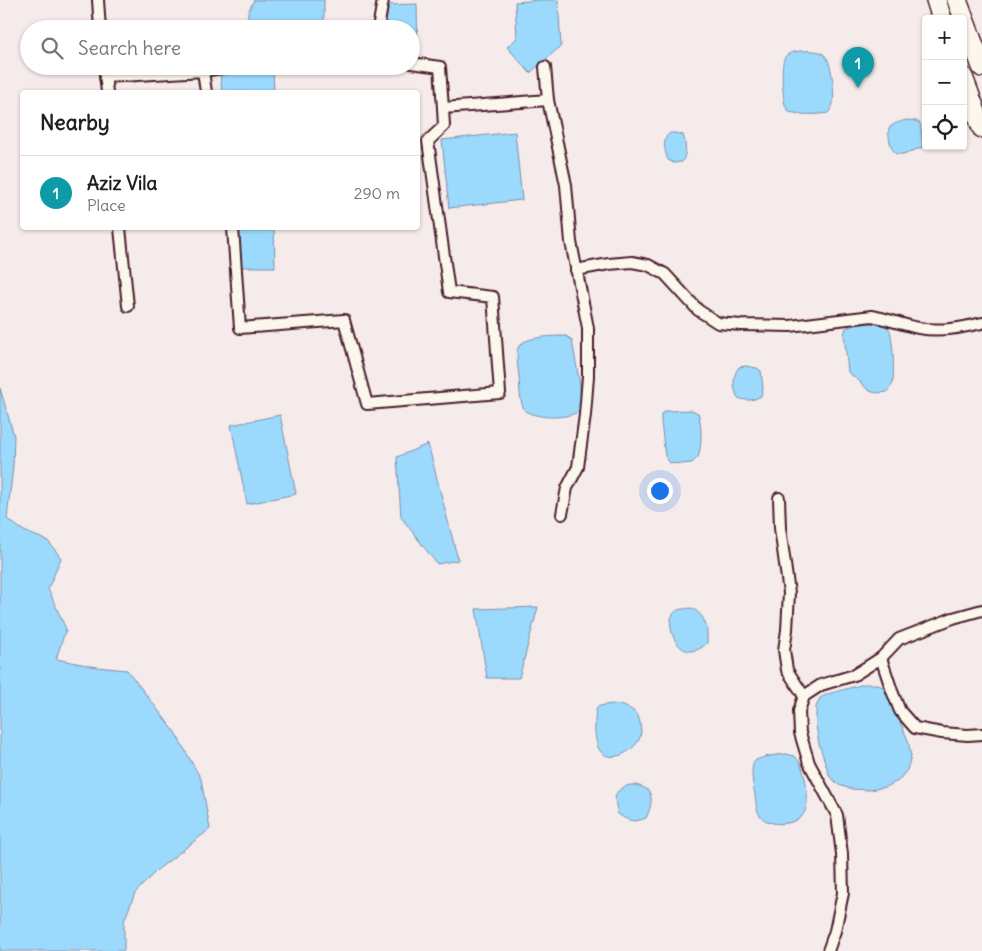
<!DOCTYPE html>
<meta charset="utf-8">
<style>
:root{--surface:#fff;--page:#f6f6f6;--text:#202124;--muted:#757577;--line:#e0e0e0;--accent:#4a1f2b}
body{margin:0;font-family:Delius,sans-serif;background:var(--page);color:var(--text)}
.controls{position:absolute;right:15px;top:15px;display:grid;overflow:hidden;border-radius:5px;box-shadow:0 1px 4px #0004}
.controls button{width:45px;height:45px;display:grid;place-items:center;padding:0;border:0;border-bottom:1px solid var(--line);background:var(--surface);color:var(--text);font:25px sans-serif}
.you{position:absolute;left:659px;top:490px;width:18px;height:18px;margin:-12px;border:4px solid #fff;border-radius:50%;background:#1a73e8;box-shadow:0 0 0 8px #1a73e833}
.badge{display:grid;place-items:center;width:32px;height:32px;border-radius:50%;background:var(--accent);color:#fff;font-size:16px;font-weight:700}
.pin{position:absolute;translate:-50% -41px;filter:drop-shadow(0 1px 2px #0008)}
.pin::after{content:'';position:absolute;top:26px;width:18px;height:15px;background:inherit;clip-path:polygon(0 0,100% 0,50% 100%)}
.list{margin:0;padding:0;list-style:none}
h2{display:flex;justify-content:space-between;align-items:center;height:65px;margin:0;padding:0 20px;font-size:21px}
h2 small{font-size:16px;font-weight:400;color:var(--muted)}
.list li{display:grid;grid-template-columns:32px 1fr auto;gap:15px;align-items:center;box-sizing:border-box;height:75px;padding:0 20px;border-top:1px solid var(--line)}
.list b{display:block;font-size:19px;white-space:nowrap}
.list p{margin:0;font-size:16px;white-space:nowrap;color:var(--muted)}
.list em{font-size:16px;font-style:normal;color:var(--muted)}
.icon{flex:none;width:28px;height:28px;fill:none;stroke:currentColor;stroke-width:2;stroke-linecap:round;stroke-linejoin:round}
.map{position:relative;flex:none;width:982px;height:951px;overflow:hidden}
.search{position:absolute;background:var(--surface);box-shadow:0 1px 4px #0004;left:20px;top:20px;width:400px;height:55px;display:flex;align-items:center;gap:12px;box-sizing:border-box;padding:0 18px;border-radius:28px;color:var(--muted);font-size:19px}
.panel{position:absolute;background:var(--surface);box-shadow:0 1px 4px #0004;left:20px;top:90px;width:400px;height:140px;border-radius:5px}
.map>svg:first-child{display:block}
.water{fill:#9cdafd;stroke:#7b8fa9}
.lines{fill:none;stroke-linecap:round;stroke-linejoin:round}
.street-casing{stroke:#4a1f2b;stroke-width:14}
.highway-casing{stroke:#4a1f2b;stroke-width:22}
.street{stroke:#fbf7ec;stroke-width:10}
.highway{stroke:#fbf7ec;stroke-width:19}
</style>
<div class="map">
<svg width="982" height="951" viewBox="0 0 982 951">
<rect width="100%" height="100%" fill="#f6ebeb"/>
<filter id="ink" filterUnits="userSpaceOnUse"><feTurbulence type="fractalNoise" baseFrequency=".02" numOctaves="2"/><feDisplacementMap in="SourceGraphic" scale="10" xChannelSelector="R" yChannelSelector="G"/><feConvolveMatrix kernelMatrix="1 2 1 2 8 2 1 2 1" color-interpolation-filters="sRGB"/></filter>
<g filter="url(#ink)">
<g class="water">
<polygon points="254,0 324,0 324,29 248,29 248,12"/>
<polygon points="540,0 558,0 561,46 530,73 507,47 517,38 515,2"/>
<polygon points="417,4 418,57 411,57 411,29 384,29 383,5"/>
<path d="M 800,51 C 809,51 821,49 826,57 C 832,64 835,94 833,103 C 833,107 830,110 828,113 C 815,115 802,115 789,112 C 788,111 786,107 785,105 C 783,97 780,64 785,57 C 789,52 795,52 800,51 Z"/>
<polygon points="273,69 274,92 222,92 220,73"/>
<path d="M 906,120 L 916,121 L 920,123 L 923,143 L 921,148 L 903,154 L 896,154 C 890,148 888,136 889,128 C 894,123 900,122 906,120 Z"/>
<polygon points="515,132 522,200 449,208 442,140"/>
<path d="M 670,133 L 675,133 L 683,135 C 686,144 687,154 682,162 L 674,163 L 668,160 C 665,152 661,139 670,133 Z"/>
<polygon points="239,228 274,228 275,267 240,267"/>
<path d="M 870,323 C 876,323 884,323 889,329 C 893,334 895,378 892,385 C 892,386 887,391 887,392 C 874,394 870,393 861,383 C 858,379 852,376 848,372 L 844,334 L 846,328 L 853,325 Z"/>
<path d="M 566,336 L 572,340 L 573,346 L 580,385 L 581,411 C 565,419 540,419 525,411 C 519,401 520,388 519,376 C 518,368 516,357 518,348 C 522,336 555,336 566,336 Z"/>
<path d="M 746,366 L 757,368 L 761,371 L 763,388 L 761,396 C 752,401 747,401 738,398 C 733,388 732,376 739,367 Z"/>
<polygon points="0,388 14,436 13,466 7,519 24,531 48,541 61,558 48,589 66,629 56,659 97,667 127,670 175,732 201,779 210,829 157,870 135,893 124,921 124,951 0,951"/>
<path d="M 691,410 L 698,413 C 702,423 702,447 698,457 C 696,459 694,461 692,463 L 681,464 L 670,463 L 665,456 L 661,422 L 661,414 L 666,411 Z"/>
<polygon points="280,415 296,494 247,504 231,425"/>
<polygon points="428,444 458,560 437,564 401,517 397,457"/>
<polygon points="538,607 519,678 487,678 476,609"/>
<path d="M 692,608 C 706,616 708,628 707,643 C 680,669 663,624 674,613 C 678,608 686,609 692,608 Z"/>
<polygon points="864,684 876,684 885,688 908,740 911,756 907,770 898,781 886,787 869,790 851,789 839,785 830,777 819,744 816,725 816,707 820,698 828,694"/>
<path d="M 614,704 C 625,706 638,709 640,723 C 641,729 642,736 638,741 C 632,752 612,763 601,752 C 593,743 594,717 597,707 L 604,705 Z"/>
<path d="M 786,754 L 795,756 C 797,759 800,761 801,765 C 806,777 812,807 801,817 C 790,826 767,827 759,814 C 756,809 756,801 755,795 C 753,784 750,772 754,761 C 765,756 774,755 786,754 Z"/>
<path d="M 630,785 C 634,785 638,785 642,787 C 656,791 651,808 646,818 C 634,823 628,821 618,814 C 614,798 612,790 630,785 Z"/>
</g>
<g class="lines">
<g class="street-casing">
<g id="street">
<polyline points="98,0 100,29"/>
<polyline points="378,29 383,0"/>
<polyline points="411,63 440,67 443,108"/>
<polyline points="104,66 107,92"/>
<polyline points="545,67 548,100 566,185 571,242 588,328 588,376 585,415 578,467 567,488 562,514"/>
<polyline points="203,71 234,66"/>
<polyline points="105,77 203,71 206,92"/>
<polyline points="120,228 128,306"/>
<polyline points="233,228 240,328 344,320 367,404 500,393 493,297 449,292 428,141 444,126 443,108 548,100"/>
<path d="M 576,270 L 609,264 L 632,262 L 648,265 L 665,274 L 698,310 L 718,323 L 741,325 L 790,326 L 872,316 C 888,319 903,325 919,328 C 940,332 961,328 982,323"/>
<polyline points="779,498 780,528 789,593 787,630 784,650 787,670 804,696"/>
<polyline points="881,658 892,691 900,711 915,728 942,733 968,735 982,734"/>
<polyline points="828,951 835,931 843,893 842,854 837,815 809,763 800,733 799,711 804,696 821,685 854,675 881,658 899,639 953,618 982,610"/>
</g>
</g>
<g class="highway-casing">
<g id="highway">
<polyline points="936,0 942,19"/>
<polyline points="957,0 982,67"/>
<polyline points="963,77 982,128"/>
</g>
</g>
<use href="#street" class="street"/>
<use href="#highway" class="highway"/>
</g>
</g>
</svg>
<div class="controls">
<button>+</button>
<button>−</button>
<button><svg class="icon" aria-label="locate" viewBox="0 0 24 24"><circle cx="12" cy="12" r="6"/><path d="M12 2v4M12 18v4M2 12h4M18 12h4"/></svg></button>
</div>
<div class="you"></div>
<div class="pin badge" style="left:858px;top:88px;background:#0f9aa8">1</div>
<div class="search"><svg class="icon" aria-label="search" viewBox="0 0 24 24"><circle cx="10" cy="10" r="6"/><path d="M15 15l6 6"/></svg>Search here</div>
<section class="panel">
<h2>Nearby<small></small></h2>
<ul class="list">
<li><span class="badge" style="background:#0f9aa8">1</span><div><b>Aziz Vila</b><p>Place</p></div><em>290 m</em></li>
</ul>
</section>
</div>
